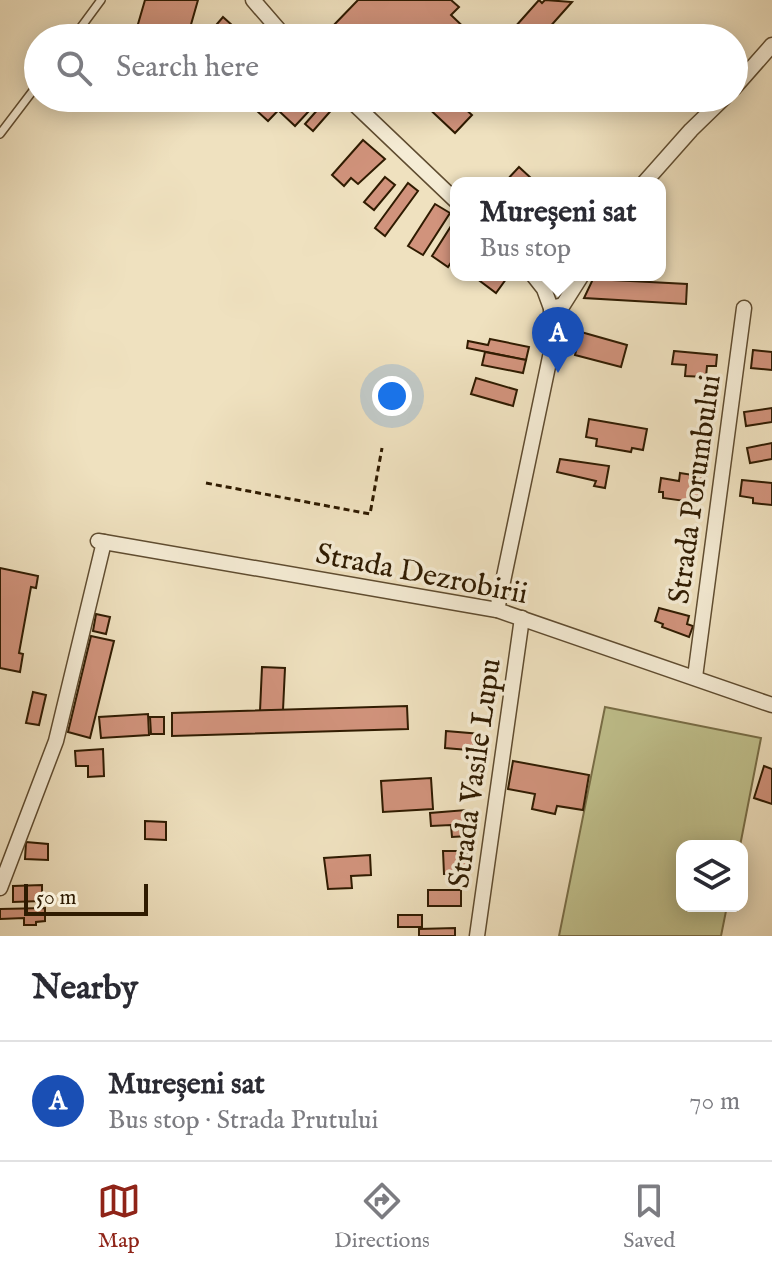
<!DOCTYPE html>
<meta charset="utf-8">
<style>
:root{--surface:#fff;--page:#f7f7f7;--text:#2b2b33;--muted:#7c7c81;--line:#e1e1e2;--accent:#8f2418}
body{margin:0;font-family:"IM FELL English",serif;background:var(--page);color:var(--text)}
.controls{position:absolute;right:24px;bottom:24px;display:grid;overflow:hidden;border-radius:16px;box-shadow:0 4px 20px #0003}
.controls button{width:72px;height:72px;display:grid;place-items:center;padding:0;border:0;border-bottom:2px solid var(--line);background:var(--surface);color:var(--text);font:40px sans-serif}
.scale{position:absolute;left:24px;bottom:20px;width:124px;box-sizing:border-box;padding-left:8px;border:4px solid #2f1b01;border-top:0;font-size:22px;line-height:28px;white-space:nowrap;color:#2f1b01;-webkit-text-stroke:6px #f5ecd5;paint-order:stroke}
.you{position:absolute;left:392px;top:396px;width:28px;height:28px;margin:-20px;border:6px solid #fff;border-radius:50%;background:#1a73e8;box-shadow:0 0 0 12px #1a73e833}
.badge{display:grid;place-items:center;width:52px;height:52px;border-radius:50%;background:var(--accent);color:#fff;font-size:26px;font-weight:700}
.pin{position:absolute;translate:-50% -66px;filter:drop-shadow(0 2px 4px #0008)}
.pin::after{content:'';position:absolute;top:42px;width:28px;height:24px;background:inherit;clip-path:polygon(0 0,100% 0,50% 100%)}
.popup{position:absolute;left:450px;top:177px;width:216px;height:104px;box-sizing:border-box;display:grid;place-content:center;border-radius:16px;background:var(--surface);filter:drop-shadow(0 2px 6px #0005);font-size:26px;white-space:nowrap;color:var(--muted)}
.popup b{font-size:30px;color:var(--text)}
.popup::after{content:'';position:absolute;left:50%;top:100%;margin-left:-16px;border:16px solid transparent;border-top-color:var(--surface)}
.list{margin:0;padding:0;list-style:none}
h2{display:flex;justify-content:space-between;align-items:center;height:104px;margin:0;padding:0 32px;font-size:34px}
h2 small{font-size:26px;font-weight:400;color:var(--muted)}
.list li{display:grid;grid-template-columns:52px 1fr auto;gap:24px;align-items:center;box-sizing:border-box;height:120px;padding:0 32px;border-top:2px solid var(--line)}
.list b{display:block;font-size:30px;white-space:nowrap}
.list p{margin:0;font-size:26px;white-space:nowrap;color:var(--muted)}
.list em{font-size:26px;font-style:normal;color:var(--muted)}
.icon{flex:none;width:44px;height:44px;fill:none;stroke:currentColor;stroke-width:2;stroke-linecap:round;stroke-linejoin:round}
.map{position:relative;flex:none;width:772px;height:936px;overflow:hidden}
.search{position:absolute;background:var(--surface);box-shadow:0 4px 20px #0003;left:24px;right:24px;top:24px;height:88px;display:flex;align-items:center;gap:20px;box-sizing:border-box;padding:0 28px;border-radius:44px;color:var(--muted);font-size:30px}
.sheet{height:224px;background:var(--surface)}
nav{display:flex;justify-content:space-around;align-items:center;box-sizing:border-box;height:112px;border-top:2px solid var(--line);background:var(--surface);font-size:22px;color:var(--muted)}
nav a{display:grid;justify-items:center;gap:4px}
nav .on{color:var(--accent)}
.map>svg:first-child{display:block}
.green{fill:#c0c18d;stroke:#786e47;stroke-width:2}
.building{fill:#d1937c;stroke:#2f1b01;stroke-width:2}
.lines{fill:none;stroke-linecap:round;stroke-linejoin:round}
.lane-casing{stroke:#5f4c30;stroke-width:10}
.street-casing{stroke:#5f4c30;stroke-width:17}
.path{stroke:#2f1b01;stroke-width:3;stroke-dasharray:6 4;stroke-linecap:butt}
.lane{stroke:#f5ecd5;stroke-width:7}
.street{stroke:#f5ecd5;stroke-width:14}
.labels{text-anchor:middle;stroke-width:7;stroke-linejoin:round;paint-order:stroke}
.street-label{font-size:30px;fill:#2f1b01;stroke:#f5ecd5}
</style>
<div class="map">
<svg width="772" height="936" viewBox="0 0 772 936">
<rect width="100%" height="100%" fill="#efe1bf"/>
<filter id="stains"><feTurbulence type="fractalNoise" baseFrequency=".0025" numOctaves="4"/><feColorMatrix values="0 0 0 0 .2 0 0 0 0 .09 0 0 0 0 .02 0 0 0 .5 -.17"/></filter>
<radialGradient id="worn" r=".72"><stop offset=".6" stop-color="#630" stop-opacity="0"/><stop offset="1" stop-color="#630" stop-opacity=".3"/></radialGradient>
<polygon class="green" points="605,707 761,738 740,846 682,846 682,906 727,906 721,936 559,936"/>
<g class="building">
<polygon points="145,0 198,0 188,35 158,27 155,36 136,31"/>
<polygon points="358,0 451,0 459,7 451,15 475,38 340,38 330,29"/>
<polygon points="539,0 542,3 545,0 572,2 540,38 509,38 507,36"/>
<polygon points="223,17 233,26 221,38 205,38"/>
<polygon points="249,98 290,98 268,121 246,101"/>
<polygon points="293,98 315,98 306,108 309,111 295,126 280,112"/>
<polygon points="428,98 453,98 472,115 455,133 423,103"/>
<polygon points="327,99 335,106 313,131 305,124"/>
<polygon points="363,140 385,159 358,184 351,178 344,186 332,175"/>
<polygon points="519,167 532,179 528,183 504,183"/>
<polygon points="385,177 395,185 374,210 364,202"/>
<polygon points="408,183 418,191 385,236 375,228"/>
<polygon points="435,204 450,213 423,255 408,246"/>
<polygon points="453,223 456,225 456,255 448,267 432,256"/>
<polygon points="472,275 509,275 496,293"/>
<polygon points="593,279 687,284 686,304 584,298"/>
<polygon points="581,332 627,345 621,367 575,355"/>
<polygon points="490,339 529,347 526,360 467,348 468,341 488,345"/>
<polygon points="753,350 772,352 772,370 751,368"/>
<polygon points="674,351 717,355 716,366 707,366 706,377 685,376 686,365 672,364"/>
<polygon points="485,352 526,360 523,373 482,365"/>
<polygon points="476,378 517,390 513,406 471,394"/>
<polygon points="772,408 772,422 746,426 744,412"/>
<polygon points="589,419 647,429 643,450 632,448 631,452 596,446 597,439 586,437"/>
<polygon points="772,443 772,459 750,463 747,448"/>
<polygon points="560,459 609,466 605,488 594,486 596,481 557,472"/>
<polygon points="680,473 706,477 703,498 700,498 699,503 663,498 663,492 659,492 661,478 679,481"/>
<polygon points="742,480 772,483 772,505 753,503 753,498 740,496"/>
<polygon points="0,568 38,576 36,588 31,587 19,653 23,654 20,672 0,668"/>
<polygon points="659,608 689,616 687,624 693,626 689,637 662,627 663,624 655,621"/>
<polygon points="96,614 110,617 106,634 93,631"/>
<polygon points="91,636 114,641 90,738 68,732"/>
<polygon points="262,667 285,668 283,710 260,711"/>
<polygon points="33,692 46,695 39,725 26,723"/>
<polygon points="407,706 408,729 172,736 172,713"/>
<polygon points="148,714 149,735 101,738 99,717"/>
<polygon points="150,717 164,717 164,734 151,734"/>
<polygon points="446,731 481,734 480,751 445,748"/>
<polygon points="103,749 104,776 88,777 88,766 76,766 75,751"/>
<polygon points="513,761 589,775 583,810 557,806 555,814 532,809 535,794 508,789"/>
<polygon points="764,766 772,769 772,804 754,798"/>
<polygon points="431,778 433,809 383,812 381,781"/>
<polygon points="466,810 468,836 452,837 451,825 431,826 430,813"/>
<polygon points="145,821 166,822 166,840 145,839"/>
<polygon points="26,842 48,844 48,860 25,859"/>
<polygon points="443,851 467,851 467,873 444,874"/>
<polygon points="370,855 371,875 351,876 352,888 328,889 324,858"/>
<polygon points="42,885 42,901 13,902 13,886"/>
<rect x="428" y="890" width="33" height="16"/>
<polygon points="45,908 45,921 36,922 36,925 24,925 24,918 0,919 0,909"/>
<rect x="398" y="915" width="24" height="12"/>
<polygon points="455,928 455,936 419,936 419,929"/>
</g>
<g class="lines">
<g class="lane-casing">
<g id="lane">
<polyline points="73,38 101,0"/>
<polyline points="0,134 38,84"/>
</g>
</g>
<g class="street-casing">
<g id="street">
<polyline points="253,0 286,38"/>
<polyline points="734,88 772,45"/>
<polyline points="348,98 456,201"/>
<polyline points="644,183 691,130 724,98"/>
<polyline points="551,308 563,305 582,275"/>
<polyline points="98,541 497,610 772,705"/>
<polyline points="497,610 551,352 551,308 544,289 533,275"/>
<polyline points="695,677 744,308"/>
<polyline points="0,888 56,741 104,542"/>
<polyline points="477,936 522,618"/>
</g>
</g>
<polyline class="path" points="206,483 370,514 382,448"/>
<use href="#lane" class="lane"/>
<use href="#street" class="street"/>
</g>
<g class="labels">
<g class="street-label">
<text transform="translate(694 489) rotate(-82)" y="10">Strada Porumbului</text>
<text transform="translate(422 573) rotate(11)" y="10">Strada Dezrobirii</text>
<text transform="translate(474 773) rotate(-82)" y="10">Strada Vasile Lupu</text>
</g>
</g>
<rect width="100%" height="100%" filter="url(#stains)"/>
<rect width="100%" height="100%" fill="url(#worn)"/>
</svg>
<div class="controls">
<button><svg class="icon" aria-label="layers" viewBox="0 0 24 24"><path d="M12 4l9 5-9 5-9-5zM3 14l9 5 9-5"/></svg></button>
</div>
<div class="scale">50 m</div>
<div class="you"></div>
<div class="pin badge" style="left:558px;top:373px;background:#1a4fb4">A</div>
<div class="popup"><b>Mureșeni sat</b>Bus stop</div>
<div class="search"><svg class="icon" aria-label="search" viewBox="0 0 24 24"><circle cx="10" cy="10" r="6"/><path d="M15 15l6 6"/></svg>Search here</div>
</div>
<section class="sheet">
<h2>Nearby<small></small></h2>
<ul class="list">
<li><span class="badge" style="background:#1a4fb4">A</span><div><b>Mureșeni sat</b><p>Bus stop · Strada Prutului</p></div><em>70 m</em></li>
</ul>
</section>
<nav>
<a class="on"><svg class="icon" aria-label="map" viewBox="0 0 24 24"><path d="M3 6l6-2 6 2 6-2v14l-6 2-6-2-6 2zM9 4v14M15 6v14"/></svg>Map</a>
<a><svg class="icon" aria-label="directions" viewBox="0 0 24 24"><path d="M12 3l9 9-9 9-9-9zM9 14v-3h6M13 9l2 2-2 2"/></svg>Directions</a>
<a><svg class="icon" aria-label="saved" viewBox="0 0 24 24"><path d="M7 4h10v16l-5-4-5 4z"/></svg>Saved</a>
</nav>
